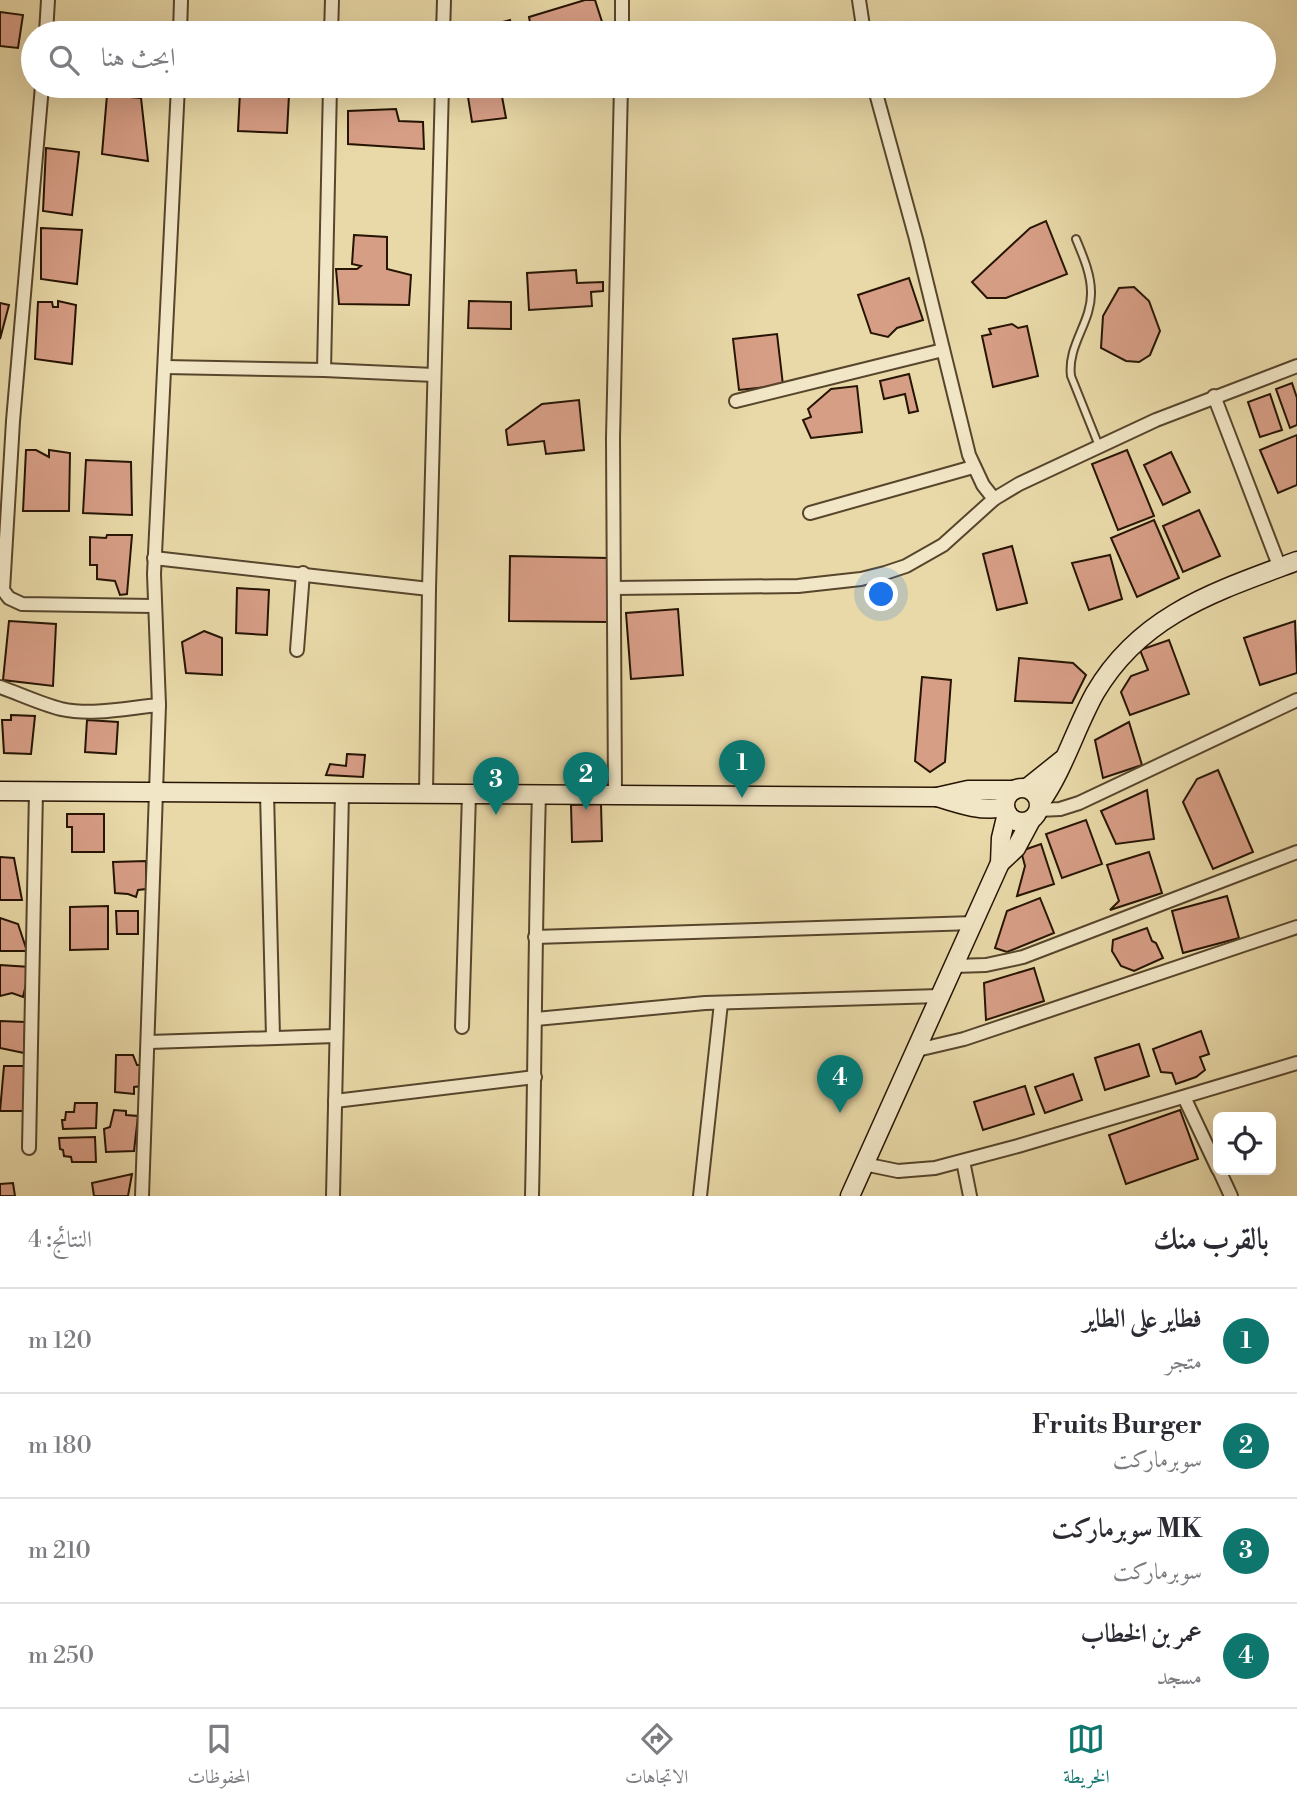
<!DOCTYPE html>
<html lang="ar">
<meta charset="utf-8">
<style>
:root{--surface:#fff;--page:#f7f7f7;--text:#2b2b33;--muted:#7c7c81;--line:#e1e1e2;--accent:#0f766e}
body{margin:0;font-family:"Libre Bodoni",Amiri,serif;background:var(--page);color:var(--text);direction:rtl}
.controls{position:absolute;right:21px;bottom:21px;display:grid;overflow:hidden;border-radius:10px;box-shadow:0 7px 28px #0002}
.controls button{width:63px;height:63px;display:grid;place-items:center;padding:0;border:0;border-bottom:2px solid var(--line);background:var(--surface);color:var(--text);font:35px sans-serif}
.you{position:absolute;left:882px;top:595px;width:24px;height:24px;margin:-18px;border:5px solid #fff;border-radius:50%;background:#1a73e8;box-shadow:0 0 0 10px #1a73e833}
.badge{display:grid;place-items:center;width:46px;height:46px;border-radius:50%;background:var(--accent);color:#fff;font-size:23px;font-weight:700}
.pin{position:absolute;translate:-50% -58px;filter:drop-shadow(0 2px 4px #0008)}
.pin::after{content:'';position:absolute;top:37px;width:24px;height:21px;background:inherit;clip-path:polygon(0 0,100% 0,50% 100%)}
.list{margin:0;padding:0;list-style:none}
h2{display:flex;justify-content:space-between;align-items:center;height:91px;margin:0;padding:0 28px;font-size:30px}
h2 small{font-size:23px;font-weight:400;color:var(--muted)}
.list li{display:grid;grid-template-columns:46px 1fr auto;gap:21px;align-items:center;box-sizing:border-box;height:105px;padding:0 28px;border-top:2px solid var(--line)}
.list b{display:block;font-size:26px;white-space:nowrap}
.list p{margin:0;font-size:23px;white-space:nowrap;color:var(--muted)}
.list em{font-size:23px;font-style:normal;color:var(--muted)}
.icon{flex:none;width:38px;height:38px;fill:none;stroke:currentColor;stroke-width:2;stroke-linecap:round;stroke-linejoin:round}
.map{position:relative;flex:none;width:1297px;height:1196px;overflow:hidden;direction:ltr}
.search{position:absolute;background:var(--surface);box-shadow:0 7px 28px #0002;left:21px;right:21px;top:21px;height:77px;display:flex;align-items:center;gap:18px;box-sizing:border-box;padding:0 24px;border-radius:38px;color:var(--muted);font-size:26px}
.sheet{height:511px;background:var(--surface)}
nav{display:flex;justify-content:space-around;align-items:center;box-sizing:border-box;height:98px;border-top:2px solid var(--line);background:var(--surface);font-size:19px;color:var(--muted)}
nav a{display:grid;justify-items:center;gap:4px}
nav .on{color:var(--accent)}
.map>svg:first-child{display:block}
.building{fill:#d79e86;stroke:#261403;stroke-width:2}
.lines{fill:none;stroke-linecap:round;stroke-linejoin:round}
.lane-casing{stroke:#57452c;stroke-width:10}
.street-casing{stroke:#57452c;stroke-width:16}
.secondary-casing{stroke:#261403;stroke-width:21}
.lane{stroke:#f1e6c6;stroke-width:6}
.street{stroke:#f1e6c6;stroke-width:12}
.secondary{stroke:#f1e6c6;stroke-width:18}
</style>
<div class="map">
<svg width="1297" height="1196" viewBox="0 0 1297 1196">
<rect width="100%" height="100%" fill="#e9d9a8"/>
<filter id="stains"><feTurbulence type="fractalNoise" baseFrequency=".00286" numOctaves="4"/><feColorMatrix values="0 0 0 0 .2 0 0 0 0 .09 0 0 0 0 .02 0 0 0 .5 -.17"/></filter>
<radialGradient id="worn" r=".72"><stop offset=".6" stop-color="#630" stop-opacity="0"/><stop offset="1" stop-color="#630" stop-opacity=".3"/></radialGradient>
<g class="building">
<polygon points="585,0 595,0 604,28 582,33 532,33 529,17"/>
<polygon points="0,12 23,15 18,48 0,46"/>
<polygon points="510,20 513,33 461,33"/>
<polygon points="475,86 500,86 506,118 472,122 468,97 478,93"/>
<polygon points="240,92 289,95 287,133 238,131"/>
<polygon points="107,95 141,98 148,161 102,154"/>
<polygon points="396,109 399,121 423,122 424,149 348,144 348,111"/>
<polygon points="46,148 79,152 72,215 43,211"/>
<polygon points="1046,221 1067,274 1006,298 987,298 972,282 1030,228"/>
<polygon points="41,228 82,230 77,284 41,279"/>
<polygon points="354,235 387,237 387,269 411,275 409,305 339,304 336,269 357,269 361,266 352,264"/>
<polygon points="576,270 577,283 603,282 603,291 591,292 592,306 529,310 527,273"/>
<polygon points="909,278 923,320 897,328 888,337 871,333 858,295"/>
<polygon points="1134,287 1149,301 1160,331 1150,355 1139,362 1126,361 1101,348 1103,316 1119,288"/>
<polygon points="58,301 76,305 72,364 35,359 38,302 52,302 53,307 58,307"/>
<polygon points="469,301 511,302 511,329 468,328"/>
<polygon points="0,303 9,305 0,339"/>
<polygon points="1012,324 1018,328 1027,326 1038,376 993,387 982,336 991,334 989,329"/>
<polygon points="777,334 783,385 739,390 733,339"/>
<polygon points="909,374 918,411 909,413 905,394 884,399 880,381"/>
<polygon points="1292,383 1297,398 1297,425 1290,428 1276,389"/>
<polygon points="857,386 862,432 811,438 803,420 811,417 808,409 831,389"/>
<polygon points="1270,394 1282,430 1260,437 1248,402"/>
<polygon points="579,400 584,450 546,454 544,441 508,445 506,430 542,404"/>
<polygon points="1297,435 1297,485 1278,493 1260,450"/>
<polygon points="26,450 36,450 49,457 49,450 70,453 69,511 23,511"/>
<polygon points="1127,450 1154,516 1118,530 1092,464"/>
<polygon points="1171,452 1190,492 1163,505 1144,465"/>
<polygon points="86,460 131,462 132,515 83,513"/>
<polygon points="1199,510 1220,556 1183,572 1163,526"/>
<polygon points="1154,520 1179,578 1137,597 1111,538"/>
<polygon points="107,535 132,535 127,594 120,595 115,581 97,579 97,565 90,565 90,537 106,538"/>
<polygon points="1012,546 1027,603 997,610 983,554"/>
<polygon points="1110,555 1122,599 1089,610 1072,563"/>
<polygon points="510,556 608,558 608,622 509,621"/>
<polygon points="237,588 269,590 267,635 236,633"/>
<polygon points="678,609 683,675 631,679 626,613"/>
<polygon points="9,621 56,624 53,686 3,680"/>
<polygon points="1295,621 1297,673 1260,685 1244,638"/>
<polygon points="204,631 222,638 222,675 186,673 182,642"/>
<polygon points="1169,640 1189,694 1130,715 1121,692 1131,676 1148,670 1140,650"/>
<polygon points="1019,658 1073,663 1086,675 1072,703 1015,701"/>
<polygon points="922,677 951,680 945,762 930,772 915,761"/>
<polygon points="11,715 35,716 31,754 4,753 2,720 11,720"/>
<polygon points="87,720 118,722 116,754 85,752"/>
<polygon points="1129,722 1142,765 1103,778 1095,740"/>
<polygon points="347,754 365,755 363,777 326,775 330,764 346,766"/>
<polygon points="1218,770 1253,852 1213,869 1183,802 1197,779"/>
<polygon points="1147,790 1154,839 1116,844 1101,811"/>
<polygon points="601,804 602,841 572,842 571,805"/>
<polygon points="67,814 104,814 104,852 72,852 72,827 67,827"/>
<polygon points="1086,820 1102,864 1062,878 1046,834"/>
<polygon points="1041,844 1054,884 1017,896 1025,866 1021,851"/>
<polygon points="1149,852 1162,893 1110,910 1119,901 1107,865"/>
<polygon points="0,857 14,858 22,900 0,900"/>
<polygon points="146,861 146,889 138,890 136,897 128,894 115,893 113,862"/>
<polygon points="1227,896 1239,938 1183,953 1172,911"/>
<polygon points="1040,898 1054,933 1007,952 995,948 1007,911"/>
<polygon points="108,906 108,949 70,950 70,907"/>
<polygon points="116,911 138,911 138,934 117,934"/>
<polygon points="0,918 18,924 27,951 0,951"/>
<polygon points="1147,928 1152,941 1156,943 1163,958 1134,971 1121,966 1112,951 1113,940"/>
<polygon points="0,965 30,967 23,997 12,993 0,996"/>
<polygon points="1034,968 1044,1001 986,1020 984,983"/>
<polygon points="0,1021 25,1022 24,1053 0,1048"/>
<polygon points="1201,1031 1209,1054 1200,1057 1205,1070 1196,1077 1176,1084 1172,1073 1161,1072 1153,1049"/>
<polygon points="1139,1044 1149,1076 1105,1090 1095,1058"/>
<polygon points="116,1055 133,1055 137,1065 144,1065 143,1086 134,1087 134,1094 115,1092"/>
<polygon points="4,1066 29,1066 25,1111 0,1111"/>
<polygon points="1073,1074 1082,1100 1045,1113 1035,1087"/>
<polygon points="1025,1086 1034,1114 983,1130 974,1102"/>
<polygon points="75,1103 97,1103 96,1128 63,1129 62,1120 65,1120 66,1112 74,1112"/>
<polygon points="114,1110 126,1111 126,1115 138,1116 134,1151 106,1152 104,1129 110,1127"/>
<polygon points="1180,1110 1198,1159 1126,1184 1109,1135"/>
<polygon points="95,1137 96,1162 72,1162 71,1157 64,1156 63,1150 60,1149 59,1138"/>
<polygon points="132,1174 128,1196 94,1196 92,1183"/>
<polygon points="13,1183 15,1196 0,1196 0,1184"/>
</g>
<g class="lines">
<g class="lane-casing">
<path id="lane" d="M 1076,239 C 1083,256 1091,274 1091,292 C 1092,322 1067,345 1071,376 L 1099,446"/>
</g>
<g class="street-casing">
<g id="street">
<polyline points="859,0 864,33"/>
<polyline points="46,33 48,0"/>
<polyline points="180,33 181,0"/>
<polyline points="331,33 332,0"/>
<polyline points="443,33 444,0"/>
<polyline points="622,33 622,0"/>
<polyline points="42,86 13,421 3,590 9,598 22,604 153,606"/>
<polyline points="874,86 916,239 969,455 983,485 994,499"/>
<polyline points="165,367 324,370 434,375"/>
<polyline points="324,370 330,86"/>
<polyline points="1214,396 1280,568"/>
<polyline points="736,401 943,350"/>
<polyline points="810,513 973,467"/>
<polyline points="154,558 429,589"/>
<polyline points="614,588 798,586 861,579 885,573 906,566 943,545 994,499 1019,484 1156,420 1297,366"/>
<polyline points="297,650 303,573"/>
<path d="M 0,687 C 20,694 41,704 61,709 C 93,716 127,708 159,705"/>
<polyline points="267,793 273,1037"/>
<polyline points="426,794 429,589 442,86"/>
<polyline points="615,795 613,438 621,86"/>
<polyline points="1039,810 1060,809 1079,803 1297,700"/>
<polyline points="535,937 974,923"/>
<polyline points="954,966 986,965 1023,957 1297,852"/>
<polyline points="536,1019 705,1003 940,996"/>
<polyline points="462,1027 469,794"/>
<polyline points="149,1042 336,1036"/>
<polyline points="917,1050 964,1039 1297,927"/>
<polyline points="1184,1097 1218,1169"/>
<polyline points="335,1101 535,1077"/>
<polyline points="29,1148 36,791"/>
<polyline points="963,1161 970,1196"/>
<polyline points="864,1164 898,1171 935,1168 1018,1146 1297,1063"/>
<polyline points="1219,1170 1231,1196"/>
<polyline points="142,1196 159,705 154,574 178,86"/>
<polyline points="333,1196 342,793"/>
<path d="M 532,1196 C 535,1062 535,928 539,794"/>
<polyline points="700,1196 721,1003"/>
</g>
</g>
<g class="secondary-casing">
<g id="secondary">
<circle cx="1022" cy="805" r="17"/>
<polyline points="1027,788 1062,760"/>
<polyline points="0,791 937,797 968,790 1014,790"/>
<path d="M 937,797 C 959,804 982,812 1005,807"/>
<path d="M 1040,803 C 1064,769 1075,729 1095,693 C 1141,614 1217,591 1297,561"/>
<polyline points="1000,863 1016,848 1031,820"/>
<polyline points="850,1196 1000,863 1001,838 1007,813"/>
</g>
</g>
<use href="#lane" class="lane"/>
<use href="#street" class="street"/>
<use href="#secondary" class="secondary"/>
</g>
<rect width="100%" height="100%" filter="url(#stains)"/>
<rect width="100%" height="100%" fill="url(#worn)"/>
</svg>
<div class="controls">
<button><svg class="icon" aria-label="locate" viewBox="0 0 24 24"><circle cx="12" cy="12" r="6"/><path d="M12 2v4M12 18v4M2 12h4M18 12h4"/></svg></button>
</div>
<div class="you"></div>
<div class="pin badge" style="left:742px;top:798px">1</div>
<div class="pin badge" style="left:586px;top:810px">2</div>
<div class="pin badge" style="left:496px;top:815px">3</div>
<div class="pin badge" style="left:840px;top:1113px">4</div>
<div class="search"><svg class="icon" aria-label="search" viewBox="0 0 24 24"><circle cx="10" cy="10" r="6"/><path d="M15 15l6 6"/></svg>ابحث هنا</div>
</div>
<section class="sheet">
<h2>بالقرب منك<small>النتائج: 4</small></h2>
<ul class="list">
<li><span class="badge">1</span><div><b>فطاير على الطاير</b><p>متجر</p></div><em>120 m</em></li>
<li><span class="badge">2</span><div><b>Fruits Burger</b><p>سوبرماركت</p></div><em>180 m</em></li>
<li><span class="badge">3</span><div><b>MK سوبرماركت</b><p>سوبرماركت</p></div><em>210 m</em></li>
<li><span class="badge">4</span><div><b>عمر بن الخطاب</b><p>مسجد</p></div><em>250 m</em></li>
</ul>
</section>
<nav>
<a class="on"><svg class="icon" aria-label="map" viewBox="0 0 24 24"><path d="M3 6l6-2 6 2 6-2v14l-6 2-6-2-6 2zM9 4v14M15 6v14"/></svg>الخريطة</a>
<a><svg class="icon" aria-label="directions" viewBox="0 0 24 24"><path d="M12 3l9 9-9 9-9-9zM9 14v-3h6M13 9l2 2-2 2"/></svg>الاتجاهات</a>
<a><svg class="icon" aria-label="saved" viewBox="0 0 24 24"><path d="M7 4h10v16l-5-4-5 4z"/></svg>المحفوظات</a>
</nav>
